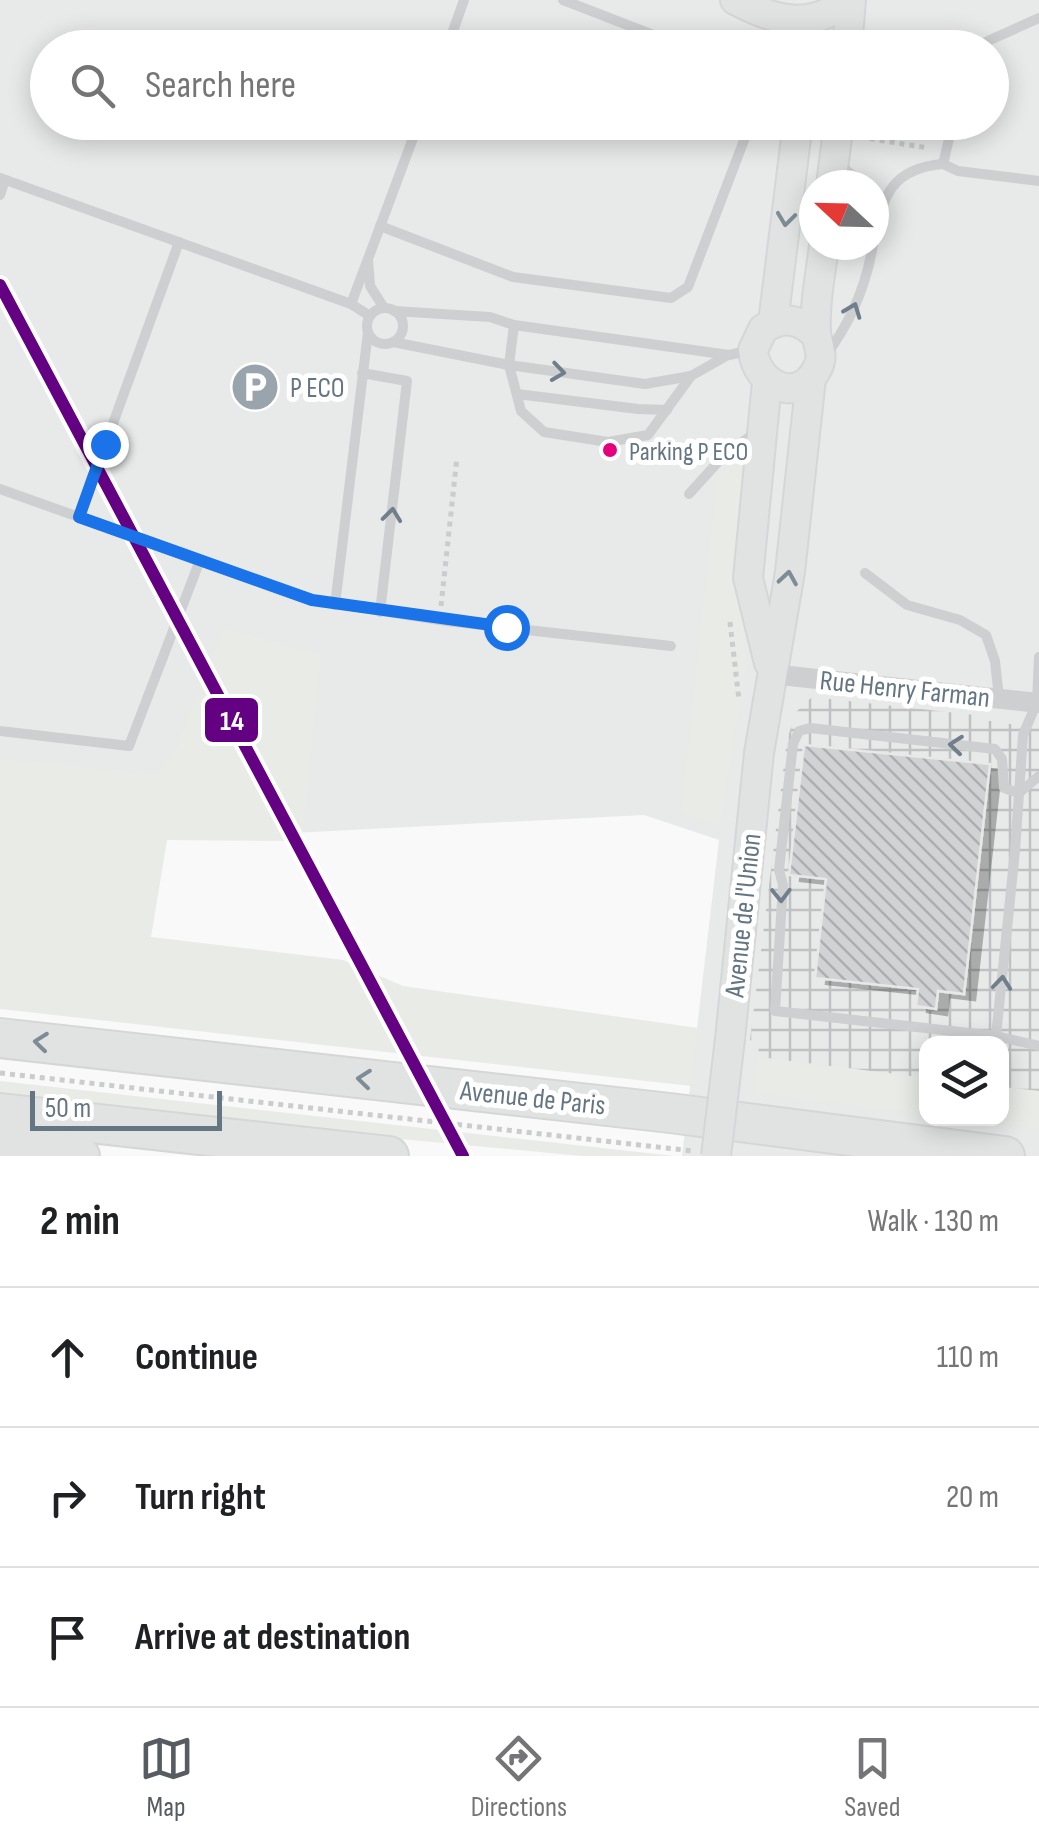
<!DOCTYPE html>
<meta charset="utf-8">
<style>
:root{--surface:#fff;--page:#f2f2f2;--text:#202124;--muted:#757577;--line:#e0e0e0;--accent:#565c61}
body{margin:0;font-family:"Sofia Sans Condensed",sans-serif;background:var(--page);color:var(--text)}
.controls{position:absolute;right:30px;bottom:30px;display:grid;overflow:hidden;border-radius:20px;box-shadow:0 5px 25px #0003}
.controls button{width:90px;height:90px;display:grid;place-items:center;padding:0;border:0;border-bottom:2px solid var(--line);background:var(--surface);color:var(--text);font:50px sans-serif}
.compass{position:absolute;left:799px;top:170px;width:90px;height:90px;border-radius:50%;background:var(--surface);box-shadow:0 5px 25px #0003;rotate:292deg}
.scale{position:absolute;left:30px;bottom:25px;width:192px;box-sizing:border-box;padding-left:10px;border:5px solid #657683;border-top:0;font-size:28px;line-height:35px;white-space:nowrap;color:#657683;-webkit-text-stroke:8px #fff;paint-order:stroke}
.stop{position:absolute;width:30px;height:30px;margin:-22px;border:8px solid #1a73e8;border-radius:50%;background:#fff}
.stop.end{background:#1a73e8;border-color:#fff;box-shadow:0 2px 10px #0008}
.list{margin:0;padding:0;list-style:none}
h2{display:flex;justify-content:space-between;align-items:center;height:130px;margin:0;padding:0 40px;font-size:42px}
h2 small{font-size:32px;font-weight:400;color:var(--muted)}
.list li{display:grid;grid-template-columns:65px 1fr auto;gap:30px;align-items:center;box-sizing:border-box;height:140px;padding:0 40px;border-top:2px solid var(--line)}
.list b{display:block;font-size:38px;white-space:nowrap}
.list em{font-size:32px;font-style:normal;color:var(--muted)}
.icon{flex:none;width:55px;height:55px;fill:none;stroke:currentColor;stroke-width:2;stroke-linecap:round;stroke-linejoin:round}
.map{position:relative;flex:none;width:1039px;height:1156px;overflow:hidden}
.search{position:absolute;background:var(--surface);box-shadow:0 5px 25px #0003;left:30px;right:30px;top:30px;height:110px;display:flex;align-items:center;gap:25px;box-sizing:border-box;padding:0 35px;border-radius:55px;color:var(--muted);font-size:38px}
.sheet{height:550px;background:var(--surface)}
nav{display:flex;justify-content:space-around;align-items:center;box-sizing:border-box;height:140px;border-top:2px solid var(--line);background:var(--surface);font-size:28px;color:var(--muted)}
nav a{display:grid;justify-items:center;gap:5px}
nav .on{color:var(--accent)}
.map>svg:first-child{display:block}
.built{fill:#e8e9e9;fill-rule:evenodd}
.industrial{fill:url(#industrial-grid)}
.green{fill:#e8ebe6}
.building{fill:url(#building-back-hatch);stroke:#e8e8e8;stroke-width:2.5;filter:url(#shadow)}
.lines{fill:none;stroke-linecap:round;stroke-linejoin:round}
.secondary-casing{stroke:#d5d6d7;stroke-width:32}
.highway-casing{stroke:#d5d6d6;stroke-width:42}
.path{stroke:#cbcccd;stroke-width:5;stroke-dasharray:5 5;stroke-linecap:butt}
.lane{stroke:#cecfd0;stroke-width:10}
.street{stroke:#cecfd0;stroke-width:20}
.secondary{stroke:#e1e2e2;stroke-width:28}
.highway{stroke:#e1e2e2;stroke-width:38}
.secondary-bridge-casing{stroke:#d5d6d7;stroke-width:32;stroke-linecap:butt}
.secondary-bridge{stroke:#e1e2e2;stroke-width:28}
.metro-1-casing{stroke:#fff;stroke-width:20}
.metro-1{stroke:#640082;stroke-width:12}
.oneway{stroke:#7e8c96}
.oneway2{stroke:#707f8b}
.route{stroke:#1a73e8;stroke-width:12}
.bus-dot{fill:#e5007d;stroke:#fff;stroke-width:4}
.labels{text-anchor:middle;stroke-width:10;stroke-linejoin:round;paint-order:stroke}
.bus-label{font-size:26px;fill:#657683;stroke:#fff;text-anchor:start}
.poi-label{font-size:28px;fill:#657683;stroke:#fff;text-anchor:start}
.street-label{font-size:28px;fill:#657683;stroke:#fff}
.line-badge{stroke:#fff;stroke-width:4}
.badge-label{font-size:28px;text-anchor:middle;font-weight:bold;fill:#fff}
</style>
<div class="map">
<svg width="1039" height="1156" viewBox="0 0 1039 1156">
<defs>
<pattern id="industrial-grid" width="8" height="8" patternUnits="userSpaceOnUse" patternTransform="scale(2.5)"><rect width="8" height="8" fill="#e8e9e9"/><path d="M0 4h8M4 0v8" fill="none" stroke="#c0c1c2"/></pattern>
<pattern id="building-back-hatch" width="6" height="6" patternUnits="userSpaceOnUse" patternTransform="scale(2.5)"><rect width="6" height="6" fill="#d0d2d3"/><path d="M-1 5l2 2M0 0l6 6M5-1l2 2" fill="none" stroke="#acafb1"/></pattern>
<filter id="shadow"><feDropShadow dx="11" dy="6" stdDeviation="0" flood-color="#0004"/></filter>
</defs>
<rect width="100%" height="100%" fill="#f9f9f9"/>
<path class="built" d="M 0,0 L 1039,0 L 1039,1156 L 682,1156 L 719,840 L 644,815 L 0,848 ZM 48,48 L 992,48 L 992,122 L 48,122 ZM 814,185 L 874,185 L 874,245 L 814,245 ZM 926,1044 L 1002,1044 L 1002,1118 L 926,1118 Z"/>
<polygon class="industrial" points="812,697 984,716 984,720 1036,728 1039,726 1039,1091 1002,1087 1002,1044 926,1044 926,1078 758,1057 759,1044 750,1040 787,740 796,712"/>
<g class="green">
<polygon points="737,458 745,461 737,557 746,665 720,826 681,813 717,477"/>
<polygon points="225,628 321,656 302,841 167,840 151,937 343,960 403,986 698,1028 691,1086 0,1009 0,759 159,775 176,749"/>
<polygon points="758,1057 926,1078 926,1114 753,1093"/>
<polygon points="0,1081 674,1156 582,1156 143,1115 0,1098"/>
<polygon points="1002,1087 1039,1091 1039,1128 963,1119 1002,1118"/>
</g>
<polygon class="building" points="804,745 990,764 964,994 938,991 936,1009 916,1006 918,989 815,978 826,879 789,875"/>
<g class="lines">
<g class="secondary-casing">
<g id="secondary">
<path d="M 735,0 C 774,21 811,31 848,0"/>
<polyline points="847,48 851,0"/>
<polyline points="831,185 839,122"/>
<polyline points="773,323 798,122"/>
<path d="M 816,335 C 799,318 783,316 763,329 L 753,350 C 756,386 799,405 817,369 C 825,355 817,345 816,331 C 814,303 821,273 824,245"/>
<polyline points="767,382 748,578 769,663"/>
<polyline points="730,1039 759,753 790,572 811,378"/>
</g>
</g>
<g class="highway-casing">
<g id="highway">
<polyline points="0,1038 670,1113 1005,1156"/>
<polyline points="0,1113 389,1156"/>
<polyline points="0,1147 80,1156"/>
</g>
</g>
<g class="path">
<polyline points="860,137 928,148"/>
<polyline points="441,606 457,457"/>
<polyline points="730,622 739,700"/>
<polyline points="0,1073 693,1151"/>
</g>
<g class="lane">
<polyline points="563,0 687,48"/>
<polyline points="447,48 464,0"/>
<polyline points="972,48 1039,18"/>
<polyline points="953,122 943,164 958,171 1039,181"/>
<polyline points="838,164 865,185"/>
<polyline points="0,178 351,304 370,316"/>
<polyline points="0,195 5,180"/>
<polyline points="380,226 513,277 671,298 688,287 751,122"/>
<path d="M 874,240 C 882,195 893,168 943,164"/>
<polyline points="368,259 419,122"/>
<polyline points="351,304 368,259 370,286 384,308"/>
<circle cx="385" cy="326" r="18"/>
<polyline points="394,311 490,317 514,325"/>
<polyline points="393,342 509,365 645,384 691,376 728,355"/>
<path d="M 826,355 C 851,322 866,286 873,245"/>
<polyline points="362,373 407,381 380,612"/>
<polyline points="691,376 648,435 608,442 544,432 521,411 509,365 514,325 729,355 752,350"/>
<polyline points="517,394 638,409 667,410"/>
<polyline points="0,489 312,600 446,621 671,646"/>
<polyline points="689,494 728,451 756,433"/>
<polyline points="79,517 179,242"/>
<polyline points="865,573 907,605 960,620 986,635 995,661 999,698"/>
<polyline points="335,605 368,332"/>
<polyline points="1039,657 1037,702 1023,735 1015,851 996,1036 1039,1046"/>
<polyline points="0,731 129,746 200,560"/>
<polyline points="1019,793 1039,776"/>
<polyline points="996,1036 775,1011 783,885 779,870 793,744 799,731 810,728 995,749 1002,759 1004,788 1019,793"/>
</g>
<polyline class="street" points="771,674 1039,703"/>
<use href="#secondary" class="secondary"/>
<use href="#highway" class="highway"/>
<g class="secondary-bridge-casing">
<polyline id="secondary-bridge" points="716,1156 730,1039"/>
</g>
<use href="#secondary-bridge" class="secondary-bridge"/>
<g class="metro-1-casing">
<polyline id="metro-1" points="0,285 463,1156"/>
</g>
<use href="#metro-1" class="metro-1"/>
</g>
<defs><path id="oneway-chevron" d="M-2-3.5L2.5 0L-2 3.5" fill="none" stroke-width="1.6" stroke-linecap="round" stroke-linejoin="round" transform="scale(2.5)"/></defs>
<g class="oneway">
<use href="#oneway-chevron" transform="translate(786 219) rotate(97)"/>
<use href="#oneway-chevron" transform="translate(788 578) rotate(-81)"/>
<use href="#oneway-chevron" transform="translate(41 1042) rotate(-174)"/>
<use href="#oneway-chevron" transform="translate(364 1079) rotate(-174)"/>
</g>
<g class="oneway2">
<use href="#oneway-chevron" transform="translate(853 310) rotate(-69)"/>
<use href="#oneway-chevron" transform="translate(558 372) rotate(8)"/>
<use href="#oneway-chevron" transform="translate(392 515) rotate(-83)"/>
<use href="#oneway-chevron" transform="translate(956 745) rotate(-174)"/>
<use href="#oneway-chevron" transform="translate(781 895) rotate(89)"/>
<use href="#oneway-chevron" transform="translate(1002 983) rotate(-84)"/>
</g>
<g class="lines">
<polyline class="route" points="105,444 79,517 312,600 506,627"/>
</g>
<defs>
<g id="parking-disc" transform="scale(2.5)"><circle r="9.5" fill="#99a4ac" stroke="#fff"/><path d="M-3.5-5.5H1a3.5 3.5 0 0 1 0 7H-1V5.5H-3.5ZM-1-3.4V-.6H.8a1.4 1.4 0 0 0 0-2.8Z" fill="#fff"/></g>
</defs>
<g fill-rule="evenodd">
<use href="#parking-disc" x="255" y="387"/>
</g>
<circle class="bus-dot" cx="610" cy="450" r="9"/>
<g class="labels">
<g class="bus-label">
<text x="629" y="460">Parking P ECO</text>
</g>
<g class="poi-label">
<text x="290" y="397">P ECO</text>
</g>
<g class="street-label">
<text transform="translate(905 688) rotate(6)" y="10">Rue Henry Farman</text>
<text transform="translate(742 915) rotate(-84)" y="10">Avenue de l'Union</text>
<text transform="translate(533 1097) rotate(6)" y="10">Avenue de Paris</text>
</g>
</g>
<rect class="line-badge" x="203" y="696" width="57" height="48" rx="10" fill="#640082"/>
<g class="badge-label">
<text x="232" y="730">14</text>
</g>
</svg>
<div class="controls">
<button><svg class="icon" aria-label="layers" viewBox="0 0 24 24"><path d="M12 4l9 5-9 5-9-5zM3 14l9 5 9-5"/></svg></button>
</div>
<svg class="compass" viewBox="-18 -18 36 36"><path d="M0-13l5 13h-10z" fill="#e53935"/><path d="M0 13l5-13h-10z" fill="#757577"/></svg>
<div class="scale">50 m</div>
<div class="stop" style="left:506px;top:627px"></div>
<div class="stop end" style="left:105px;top:444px"></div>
<div class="search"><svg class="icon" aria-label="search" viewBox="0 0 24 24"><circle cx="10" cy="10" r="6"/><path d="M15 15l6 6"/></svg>Search here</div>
</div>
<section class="sheet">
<h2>2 min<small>Walk · 130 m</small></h2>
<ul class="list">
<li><svg class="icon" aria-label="ahead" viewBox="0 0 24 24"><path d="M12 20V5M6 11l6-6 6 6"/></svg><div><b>Continue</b></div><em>110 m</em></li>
<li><svg class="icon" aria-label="right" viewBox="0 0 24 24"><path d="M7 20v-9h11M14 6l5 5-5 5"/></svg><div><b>Turn right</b></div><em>20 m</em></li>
<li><svg class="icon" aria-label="arrive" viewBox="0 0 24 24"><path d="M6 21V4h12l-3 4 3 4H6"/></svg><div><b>Arrive at destination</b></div></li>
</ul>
</section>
<nav>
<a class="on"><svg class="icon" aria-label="map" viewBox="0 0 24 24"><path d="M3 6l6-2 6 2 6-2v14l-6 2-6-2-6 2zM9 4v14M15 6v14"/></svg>Map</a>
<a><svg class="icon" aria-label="directions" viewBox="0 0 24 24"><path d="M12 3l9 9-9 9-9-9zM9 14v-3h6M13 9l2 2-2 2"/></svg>Directions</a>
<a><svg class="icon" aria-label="saved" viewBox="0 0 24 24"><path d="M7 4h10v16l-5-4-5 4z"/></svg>Saved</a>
</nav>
